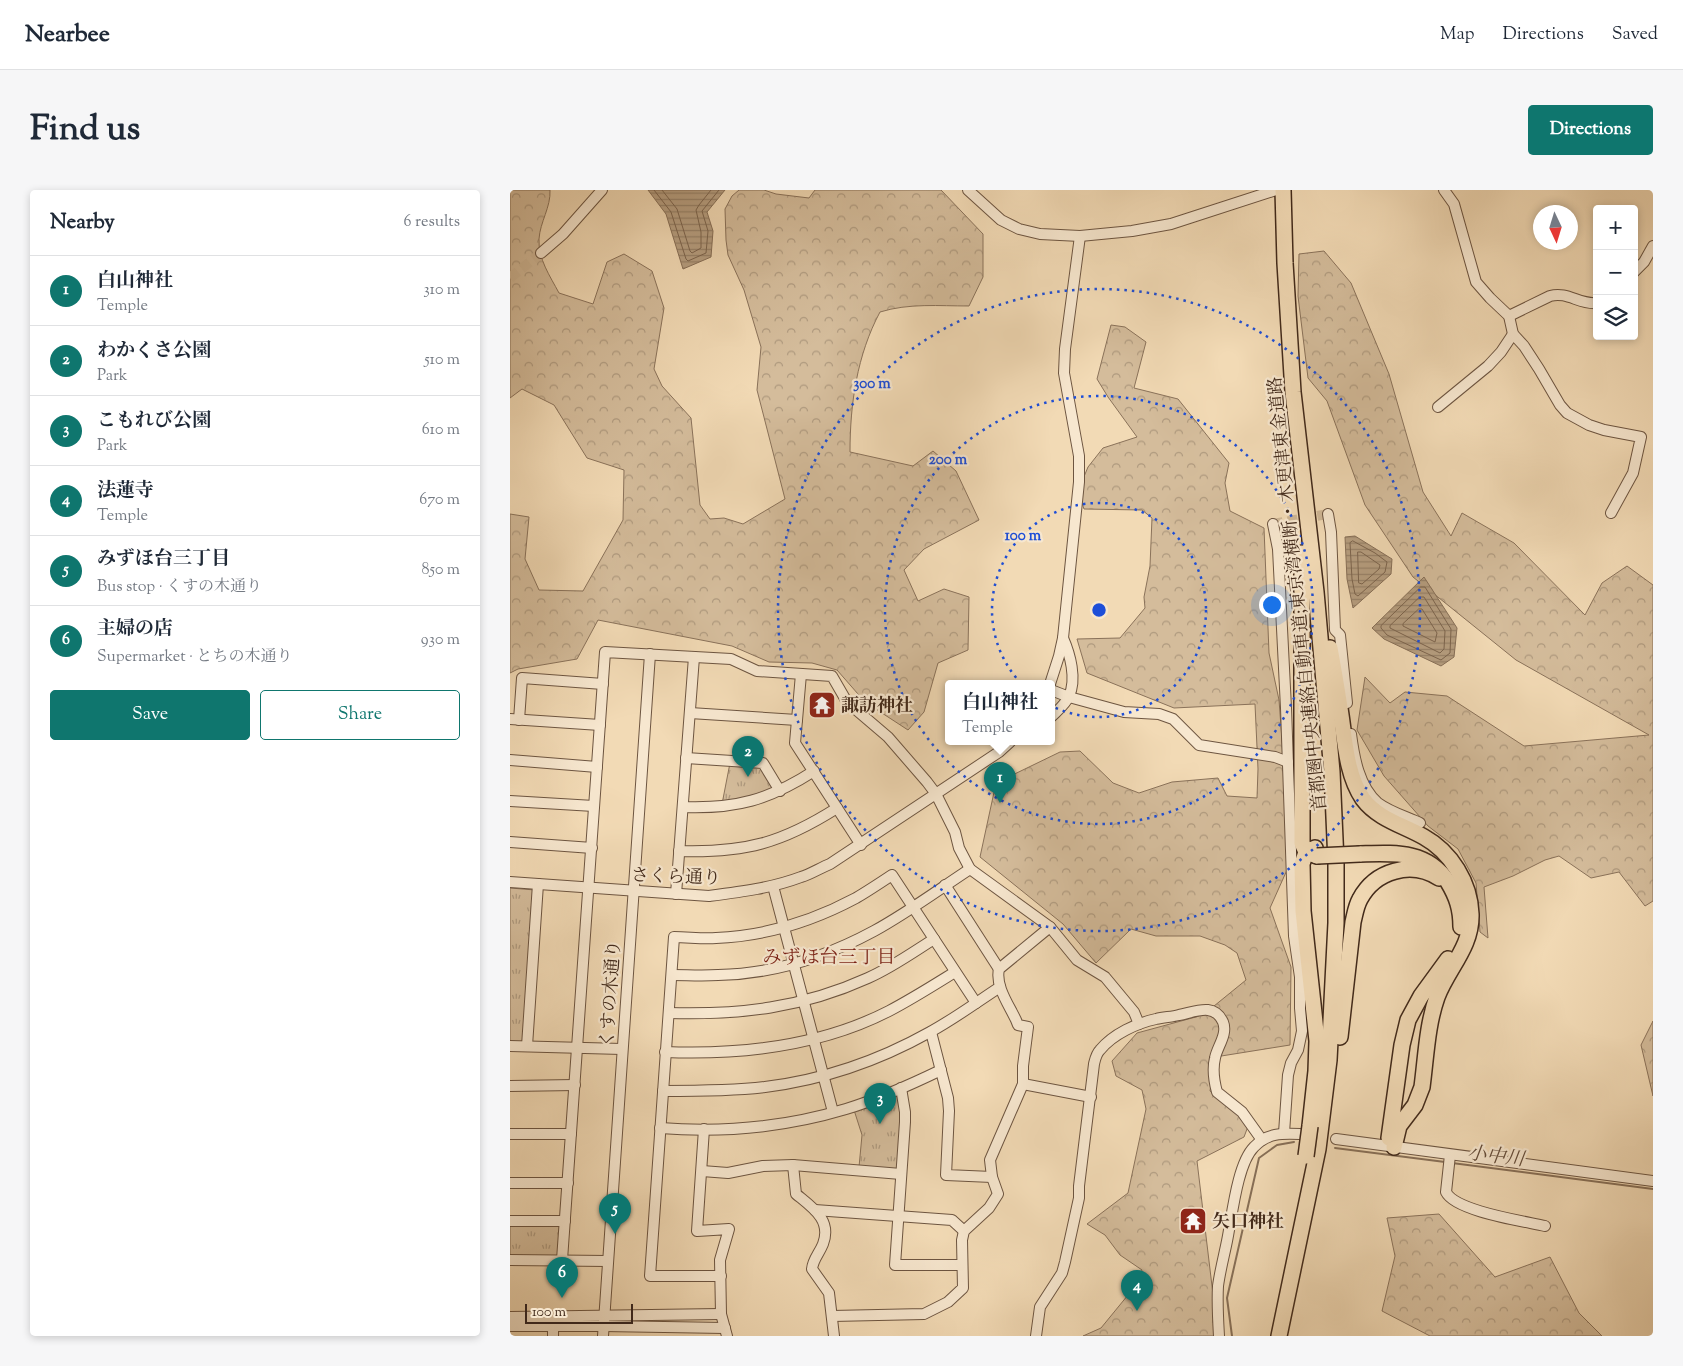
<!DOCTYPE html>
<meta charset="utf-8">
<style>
:root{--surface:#fff;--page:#f6f6f7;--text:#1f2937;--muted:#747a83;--line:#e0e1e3;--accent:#0f766e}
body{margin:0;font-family:"Sorts Mill Goudy","Noto Serif JP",serif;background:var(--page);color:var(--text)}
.controls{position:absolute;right:15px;top:15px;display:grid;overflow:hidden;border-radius:5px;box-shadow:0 2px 8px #0003}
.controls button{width:45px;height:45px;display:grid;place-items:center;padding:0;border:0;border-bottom:1px solid var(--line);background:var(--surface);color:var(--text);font:25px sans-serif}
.compass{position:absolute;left:1023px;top:15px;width:45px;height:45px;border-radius:50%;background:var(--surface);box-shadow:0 2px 8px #0003;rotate:176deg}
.scale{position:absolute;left:15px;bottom:12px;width:108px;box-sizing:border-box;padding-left:5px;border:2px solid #41291a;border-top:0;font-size:14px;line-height:18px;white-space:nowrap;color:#41291a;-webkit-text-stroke:4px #f7e7cf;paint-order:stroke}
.you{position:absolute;left:761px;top:414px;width:18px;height:18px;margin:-12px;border:4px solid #fff;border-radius:50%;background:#1a73e8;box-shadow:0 0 0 8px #1a73e833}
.badge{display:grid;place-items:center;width:32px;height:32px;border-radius:50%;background:var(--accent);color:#fff;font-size:16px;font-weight:700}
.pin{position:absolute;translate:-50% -41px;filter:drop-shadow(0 1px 2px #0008)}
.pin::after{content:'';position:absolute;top:26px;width:18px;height:15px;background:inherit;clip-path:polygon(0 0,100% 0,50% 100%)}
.popup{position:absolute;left:435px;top:490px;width:110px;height:65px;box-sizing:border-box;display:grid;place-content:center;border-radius:5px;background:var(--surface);filter:drop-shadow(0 1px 4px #0005);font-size:16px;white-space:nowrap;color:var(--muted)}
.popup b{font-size:19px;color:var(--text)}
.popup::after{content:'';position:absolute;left:50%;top:100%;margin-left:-10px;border:10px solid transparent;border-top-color:var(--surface)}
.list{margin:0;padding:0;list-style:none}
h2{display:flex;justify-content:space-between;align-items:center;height:65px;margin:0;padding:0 20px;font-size:21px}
h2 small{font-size:16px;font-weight:400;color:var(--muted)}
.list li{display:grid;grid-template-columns:32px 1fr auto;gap:15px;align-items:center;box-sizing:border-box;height:70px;padding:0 20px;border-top:1px solid var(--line)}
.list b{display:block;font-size:19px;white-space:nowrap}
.list p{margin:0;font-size:16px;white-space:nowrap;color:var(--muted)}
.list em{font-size:16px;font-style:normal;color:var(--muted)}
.actions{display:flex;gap:10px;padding:15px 20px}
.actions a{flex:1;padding:11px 0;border:1px solid var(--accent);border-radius:5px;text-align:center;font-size:18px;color:var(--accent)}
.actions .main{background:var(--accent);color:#fff}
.icon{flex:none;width:28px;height:28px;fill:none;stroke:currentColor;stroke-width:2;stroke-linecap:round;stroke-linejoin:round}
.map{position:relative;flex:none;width:1143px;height:1146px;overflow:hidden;border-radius:5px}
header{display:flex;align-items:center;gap:30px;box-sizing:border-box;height:70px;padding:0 25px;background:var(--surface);border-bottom:1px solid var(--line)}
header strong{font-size:24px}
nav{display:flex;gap:28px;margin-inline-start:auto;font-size:18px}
.intro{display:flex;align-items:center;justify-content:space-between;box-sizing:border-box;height:120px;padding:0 30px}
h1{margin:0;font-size:35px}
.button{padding:12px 22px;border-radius:5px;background:var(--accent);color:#fff;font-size:18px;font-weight:700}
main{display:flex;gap:30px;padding:0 30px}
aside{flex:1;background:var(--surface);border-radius:5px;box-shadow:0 2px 8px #0003}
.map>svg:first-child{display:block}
.grass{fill:url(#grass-tufts);stroke:#8a725a}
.forest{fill:url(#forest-crowns);stroke:#8a725a}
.water{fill:url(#water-rules);stroke:#876f57}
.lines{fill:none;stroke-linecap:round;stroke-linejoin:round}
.shore{stroke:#7c644d;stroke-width:1}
.stream{stroke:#876f57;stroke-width:2}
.minor-tunnel{stroke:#cfb796;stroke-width:10;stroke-dasharray:10 5;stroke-linecap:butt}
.minor-casing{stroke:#6d5541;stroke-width:12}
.highway-casing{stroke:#41291a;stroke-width:18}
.minor{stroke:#f7e7cf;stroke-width:10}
.highway{stroke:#f2dab5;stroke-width:15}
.highway-bridge-casing{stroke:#41291a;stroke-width:18;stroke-linecap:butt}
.highway-bridge{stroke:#f2dab5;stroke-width:15}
.ring{fill:none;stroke:#1d4ed8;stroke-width:2.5;stroke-dasharray:2.5 5}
.labels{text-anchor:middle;stroke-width:4.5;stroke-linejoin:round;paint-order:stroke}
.street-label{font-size:18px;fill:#41291a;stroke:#f7e7cf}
.poi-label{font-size:18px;font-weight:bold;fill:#41291a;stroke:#f7e7cf;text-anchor:start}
.neighbourhood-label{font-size:19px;fill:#7a1f14;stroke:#f7e7cf}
.water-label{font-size:19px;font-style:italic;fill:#644c39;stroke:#f7e7cf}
.centre{fill:#1d4ed8;stroke:#f7e7cf;stroke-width:2.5}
.ring-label{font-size:15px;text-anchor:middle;font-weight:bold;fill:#1d4ed8;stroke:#f7e7cf;stroke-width:4.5;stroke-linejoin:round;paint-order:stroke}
</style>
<header>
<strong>Nearbee</strong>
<nav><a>Map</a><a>Directions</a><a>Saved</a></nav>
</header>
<div class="intro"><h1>Find us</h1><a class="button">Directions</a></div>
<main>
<aside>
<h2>Nearby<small>6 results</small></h2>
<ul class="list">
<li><span class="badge">1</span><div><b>白山神社</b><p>Temple</p></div><em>310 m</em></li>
<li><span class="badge">2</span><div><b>わかくさ公園</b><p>Park</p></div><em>510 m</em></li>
<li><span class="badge">3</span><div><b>こもれび公園</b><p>Park</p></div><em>610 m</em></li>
<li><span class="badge">4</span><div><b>法蓮寺</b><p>Temple</p></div><em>670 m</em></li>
<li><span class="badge">5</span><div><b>みずほ台三丁目</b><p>Bus stop · くすの木通り</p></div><em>850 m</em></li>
<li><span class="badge">6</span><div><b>主婦の店</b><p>Supermarket · とちの木通り</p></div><em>930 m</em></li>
</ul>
<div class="actions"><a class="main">Save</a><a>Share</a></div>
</aside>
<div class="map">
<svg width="1143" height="1146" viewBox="0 0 1143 1146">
<defs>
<pattern id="grass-tufts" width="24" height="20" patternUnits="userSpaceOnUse" patternTransform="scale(1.25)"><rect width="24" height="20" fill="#d4bc9b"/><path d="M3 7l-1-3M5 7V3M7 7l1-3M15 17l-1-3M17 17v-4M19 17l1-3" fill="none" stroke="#ae997e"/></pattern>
<pattern id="forest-crowns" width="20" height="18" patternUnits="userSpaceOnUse" patternTransform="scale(1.25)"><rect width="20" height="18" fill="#d4bc9b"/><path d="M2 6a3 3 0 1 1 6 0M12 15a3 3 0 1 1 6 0" fill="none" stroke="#ae997e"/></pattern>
<pattern id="water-rules" width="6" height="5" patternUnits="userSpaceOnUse" patternTransform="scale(1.25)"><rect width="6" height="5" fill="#b69e80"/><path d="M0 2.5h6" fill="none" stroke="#968168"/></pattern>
</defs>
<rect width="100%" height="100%" fill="#f2dab5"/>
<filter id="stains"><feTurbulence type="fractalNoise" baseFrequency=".004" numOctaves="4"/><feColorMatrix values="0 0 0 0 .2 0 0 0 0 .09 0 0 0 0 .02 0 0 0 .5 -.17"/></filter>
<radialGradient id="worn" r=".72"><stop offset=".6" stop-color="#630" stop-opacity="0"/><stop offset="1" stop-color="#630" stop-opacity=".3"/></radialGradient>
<g class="grass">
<polygon points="220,573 251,575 265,599 212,614"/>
<polygon points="0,698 25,700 15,851 12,853 0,853"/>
<polygon points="388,905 392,923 387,979 349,977 352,945 344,920"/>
<polygon points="0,1035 52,1035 49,1068 0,1068"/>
</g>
<g class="forest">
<path d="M 0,0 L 40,0 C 41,17 30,32 29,49 C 28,69 40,86 49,103 L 83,114 L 97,72 L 114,64 L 142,81 L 154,118 L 144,179 L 152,196 L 181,228 L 190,315 L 200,329 L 214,328 L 233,334 L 275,309 L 247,200 L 251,157 L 234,100 L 218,65 L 216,50 L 215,19 L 222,6 L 229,0 L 254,0 L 266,4 L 299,8 L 305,0 L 431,0 L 473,44 L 473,87 L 459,116 C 429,116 399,113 370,122 C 347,165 340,214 340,262 L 403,276 L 423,261 L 446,281 L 469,330 L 414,359 L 394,380 L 408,411 L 434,399 L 459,407 L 458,460 L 428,473 L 414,522 L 398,540 L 355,512 L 327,480 L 302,473 L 259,472 L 222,456 L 88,430 L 67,469 L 8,479 L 0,483 L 0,324 L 19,327 L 15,369 L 29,400 L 73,401 L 113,330 L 114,280 L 77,268 L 44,215 L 12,199 L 0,208 Z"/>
<polygon points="814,61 841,93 879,184 913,302 941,346 952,323 1004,353 1075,425 1092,393 1117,376 1143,395 1143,711 1135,716 1109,682 1081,688 1049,666 1035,670 1003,686 974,697 978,748 970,742 966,693 948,659 918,636 874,586 847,540 855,487 880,513 895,502 937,506 1014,556 1139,545 1006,470 903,387 855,315 817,211 798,188 788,106 789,64"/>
<polygon points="601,135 615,137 636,152 624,198 668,209 719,273 715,293 720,321 754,338 759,463 769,510 781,671 760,718 781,777 780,855 705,867 700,901 740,931 734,947 687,971 708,1146 573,1146 591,1138 627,1094 632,1080 610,1065 595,1045 577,1034 618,1003 636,919 632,900 606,886 602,871 627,843 693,825 736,790 727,763 715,755 690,746 646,746 621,739 586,773 553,734 470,667 486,593 550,562 570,561 603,593 629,603 662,592 708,588 717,606 747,608 748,579 745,514 664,518 577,483 567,449 610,448 635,418 634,407 640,376 642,328 632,320 574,319 568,301 578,277 593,258 627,247 598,207 587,189"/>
<polygon points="1143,831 1143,906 1131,855"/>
<polygon points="929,1024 985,1087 1040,1067 1069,1123 1092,1146 920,1146 872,1121 885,1066 877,1028"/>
</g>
<g class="water">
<polygon points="138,0 215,0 197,22 203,41 201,67 173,79 156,24"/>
<polygon points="845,346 882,369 881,384 843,418 837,389 835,347"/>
<polygon points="914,387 947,438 944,467 931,476 874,449 862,438"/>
</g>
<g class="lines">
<g class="shore">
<polyline points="144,0 161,22 176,69 178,71 196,63 198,41 192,21 209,0"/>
<polyline points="152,0 167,19 180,61 182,63 191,58 191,42 186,20 189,15 201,0"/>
<polygon points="843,351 865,363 877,372 875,382 848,406 845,404 842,389 840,353"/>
<polygon points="848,362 851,362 870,375 869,379 852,394 849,393"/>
<polygon points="911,397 915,397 941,439 940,463 931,470 877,445 871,438 871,436"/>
<polygon points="910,407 914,407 935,441 934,459 930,463 880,438 880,436"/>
<polygon points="909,419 912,419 927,443 925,452 893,436 893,434"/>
</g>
<g class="stream">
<polyline points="825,958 935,972"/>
<polyline points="942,973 1143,999"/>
<polyline points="722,1146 717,1108 749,968 767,955 784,952"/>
</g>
<g class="minor-tunnel">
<polyline points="0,88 31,63"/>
<polyline points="763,334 818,324"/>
</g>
<g class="minor-casing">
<g id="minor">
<polyline points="458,0 491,30 509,39 530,44 570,46 622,41 661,34 766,0"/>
<polyline points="934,0 944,14 966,92 980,108 999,126 1003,144 1014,156 1029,179 1050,215 1057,223 1079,235 1094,240 1131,247 1123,283 1101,323"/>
<polyline points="31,63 53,44 92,0"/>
<polyline points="1124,82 1134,72 1143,56"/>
<path d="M 999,126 L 1040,106 C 1058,101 1069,115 1087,113"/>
<polyline points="928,217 978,176 991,162 1003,144"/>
<polyline points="818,324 821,342 825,440 830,445 837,513"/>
<polyline points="763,334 768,359 776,518 784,746 790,787 790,818 792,841 788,860 781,873 778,885 774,943"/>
<polyline points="291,484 285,553 351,655"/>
<polyline points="540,494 549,466 553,448 569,292 569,266 554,183 555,159 570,46"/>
<polyline points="541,500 559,507 614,522 649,524 663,529 689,555 765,567 778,572"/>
<polyline points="180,523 287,530"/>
<path d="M 541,527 C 547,521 556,514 559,506 C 567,489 560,464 553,448"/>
<polyline points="0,529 90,535"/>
<polyline points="9,530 12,488 93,494"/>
<path d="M 841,544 C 844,567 849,597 868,613 C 880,622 897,627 910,633"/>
<polyline points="176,568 253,573 270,601"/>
<polyline points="0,570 87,577"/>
<polyline points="0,611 84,616"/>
<path d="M 173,617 C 226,619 259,610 304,581"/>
<polyline points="0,652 82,658"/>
<path d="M 169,661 C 235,663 272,653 327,618"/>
<path d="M 0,692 L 199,706 C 230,702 262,698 291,687 C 301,684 310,678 320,674 L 489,562 L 500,552"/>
<polyline points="435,695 489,779"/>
<polyline points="263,696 323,922"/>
<polyline points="166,704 184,467"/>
<path d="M 162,785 C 177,785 192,786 208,785 C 262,784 316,767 364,741 C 397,723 428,700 460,679"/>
<path d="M 159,823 C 230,825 292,818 358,788 C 381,778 402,763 424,749"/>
<polyline points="421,842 438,908 439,921 436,985 482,987"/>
<polyline points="0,856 112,859"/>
<polyline points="17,856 28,694"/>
<path d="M 155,862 C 231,865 311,856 379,821 C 402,809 424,795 445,782"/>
<polyline points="513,894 581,907"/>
<polyline points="0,896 65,895"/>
<polyline points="391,898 395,922 395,932 385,1075 452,1075"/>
<path d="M 153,901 C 187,901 221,901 255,897 C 312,890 370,870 420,842 C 444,829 467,812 490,797"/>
<path d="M 150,938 C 212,943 276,937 336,919 C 369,909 400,895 431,880"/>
<polyline points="194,939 187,1041 219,1039 210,1070 211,1124 217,1146"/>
<polyline points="0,944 61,944"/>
<polyline points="826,949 1143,991"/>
<path d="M 940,965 L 936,1002 C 945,1021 1013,1031 1035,1036"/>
<path d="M 283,975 L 286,1004 C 303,1018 322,1030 313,1054 C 309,1064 303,1069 302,1079 L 319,1103 L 324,1146"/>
<polyline points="192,981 218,983 253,976 283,975 391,984"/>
<polyline points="0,993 58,993"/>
<polyline points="305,1020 442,1030 454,1041"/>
<polyline points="0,1031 55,1031"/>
<polyline points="0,1070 98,1071"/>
<polyline points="52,1070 95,462 221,469 247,481 322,486 337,512 378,547 417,592 426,604 445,642 449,658 460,679 540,737 567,770 595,787 624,822 629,834"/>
<path d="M 211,1086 L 140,1086 L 164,747 C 178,747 192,749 206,748 C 255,746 303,731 346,708 C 358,701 370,693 382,685 L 466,813"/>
<path d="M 322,1126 L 414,1124 L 438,1112 L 453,1098 L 452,1050 L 454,1041 L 479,1018 L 488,1004 L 482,987 L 480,970 L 513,894 L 513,876 L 518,837 L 508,835 L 506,830 C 499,815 485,796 489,779 L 540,737"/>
<polyline points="0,1127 211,1124"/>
<polyline points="0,1136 93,1136 215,1138"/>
<polyline points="43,1146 43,1136"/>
<polyline points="93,1146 140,464"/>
<path d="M 526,1146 L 530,1117 L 552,1083 L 555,1072 L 569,1008 L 569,996 L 584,874 C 585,870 586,864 590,860 C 603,844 627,833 646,829 C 654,827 662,827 669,825 C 685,822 704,812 713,832 C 718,844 707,857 705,868 C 702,880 704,891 707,902 L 732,922 L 752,950"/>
<path d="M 709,1146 C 708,1129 707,1113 708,1096 C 710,1081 714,1066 717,1051 C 722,1027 727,974 744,957 C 757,943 772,943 790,944"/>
</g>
</g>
<g class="highway-casing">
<g id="highway">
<polyline points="792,363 792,653 796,662 807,666"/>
<path d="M 820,458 C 824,480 828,503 831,525 C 835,552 837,586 853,609 C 868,629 893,635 914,647 C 941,662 960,693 961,724 C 962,757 938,778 927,807 C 917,835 916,867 912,897 L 905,915 L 889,936 L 884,957"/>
<path d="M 850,664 C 885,663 917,660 938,692 C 947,707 951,719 951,737"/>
<path d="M 830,847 L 843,732 C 845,724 846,716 850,709 C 865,681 901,670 929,688"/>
<polyline points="800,936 806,881 807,851 793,721 792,674 796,662 805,658"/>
<polyline points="879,948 892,855 898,830 911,806 938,769"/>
<polyline points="769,1146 808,959 819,870 826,733 826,672 822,582 806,402 783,202 775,73 773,0"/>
</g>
</g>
<use href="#minor" class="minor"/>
<use href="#highway" class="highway"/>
<g class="highway-bridge-casing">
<g id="highway-bridge">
<polyline points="807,666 850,664"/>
<polyline points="796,966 800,936"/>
</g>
</g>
<use href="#highway-bridge" class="highway-bridge"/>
</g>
<g class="ring">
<circle cx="589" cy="420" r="107"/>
<circle cx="589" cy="420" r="214"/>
<circle cx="589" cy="420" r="321"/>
</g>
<defs>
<g id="temple-square" transform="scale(1.4375)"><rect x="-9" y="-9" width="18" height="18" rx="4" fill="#8f2418" stroke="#f7e7cf"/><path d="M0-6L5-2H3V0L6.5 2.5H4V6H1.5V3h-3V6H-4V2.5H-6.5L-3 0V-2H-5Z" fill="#fff"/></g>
</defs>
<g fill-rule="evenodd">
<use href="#temple-square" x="312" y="515"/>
<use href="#temple-square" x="683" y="1031"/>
</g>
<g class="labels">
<g class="street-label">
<text transform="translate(787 404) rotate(-96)" y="6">首都圏中央連絡自動車道;東京湾横断・木更津東金道路</text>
<text transform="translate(166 686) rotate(2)" y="6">さくら通り</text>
<text transform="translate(100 804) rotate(-86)" y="6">くすの木通り</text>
</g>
<g class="poi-label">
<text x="331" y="521">諏訪神社</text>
<text x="702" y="1037">矢口神社</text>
</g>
<g class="neighbourhood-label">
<text x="319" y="773">みずほ台三丁目</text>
</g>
<g class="water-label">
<text transform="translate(986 965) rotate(7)" y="7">小中川</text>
</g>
</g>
<circle cx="589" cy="420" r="8" class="centre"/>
<g class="ring-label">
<text x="362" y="198">300 m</text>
<text x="438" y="274">200 m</text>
<text x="513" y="350">100 m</text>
</g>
<rect width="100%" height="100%" filter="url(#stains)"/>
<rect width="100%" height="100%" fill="url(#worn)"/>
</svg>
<div class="controls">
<button>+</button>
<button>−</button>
<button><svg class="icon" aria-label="layers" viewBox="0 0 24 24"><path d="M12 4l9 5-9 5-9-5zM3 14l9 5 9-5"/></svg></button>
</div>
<svg class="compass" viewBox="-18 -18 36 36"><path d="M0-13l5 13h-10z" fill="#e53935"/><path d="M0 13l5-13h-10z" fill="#747a83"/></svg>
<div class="scale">100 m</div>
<div class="you"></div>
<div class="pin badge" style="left:490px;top:613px">1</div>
<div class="popup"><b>白山神社</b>Temple</div>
<div class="pin badge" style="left:238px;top:587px">2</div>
<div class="pin badge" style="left:370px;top:934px">3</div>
<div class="pin badge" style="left:627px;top:1121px">4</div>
<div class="pin badge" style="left:105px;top:1044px">5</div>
<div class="pin badge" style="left:52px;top:1108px">6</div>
</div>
</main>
